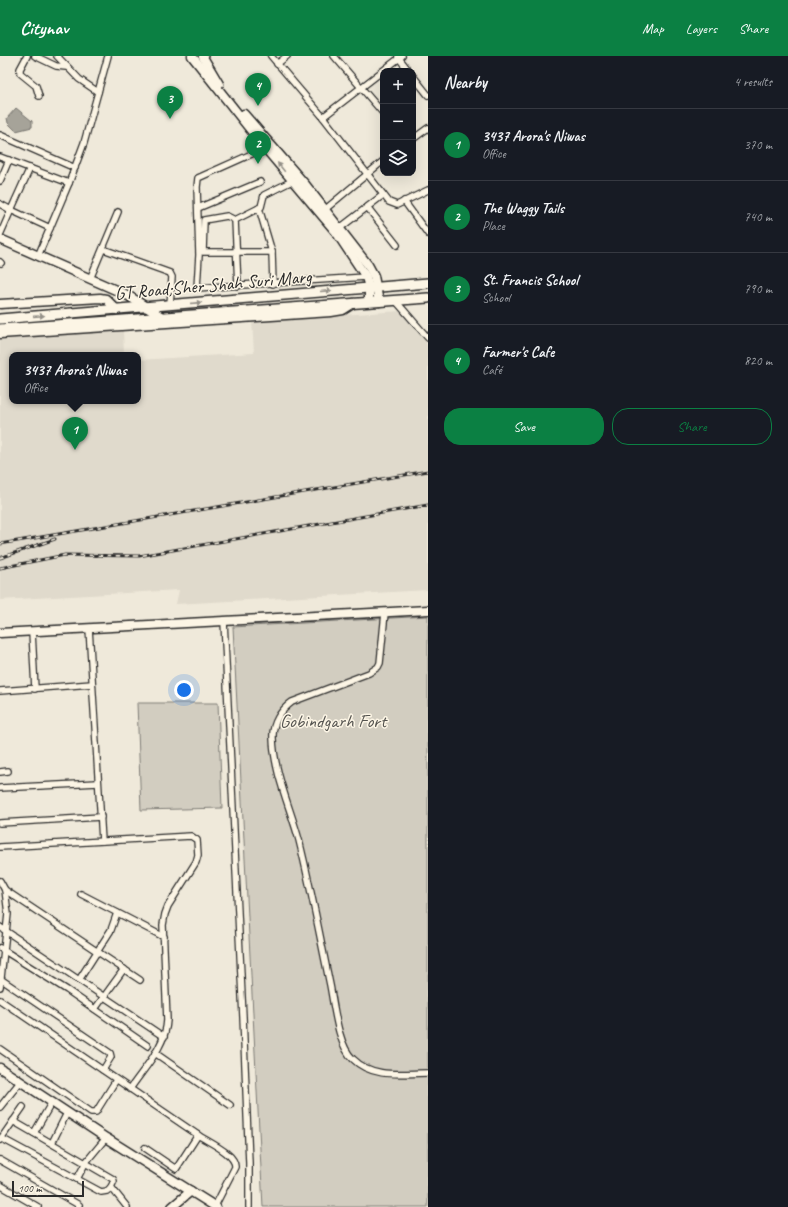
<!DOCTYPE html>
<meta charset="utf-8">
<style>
:root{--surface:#171b24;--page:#20242c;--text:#f1f3f6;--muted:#9ea1a6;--line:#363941;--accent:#0b8043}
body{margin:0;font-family:Caveat,sans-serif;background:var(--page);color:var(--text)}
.controls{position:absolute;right:12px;top:12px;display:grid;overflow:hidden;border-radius:8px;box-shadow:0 4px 16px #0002}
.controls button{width:36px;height:36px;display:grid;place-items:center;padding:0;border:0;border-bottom:1px solid var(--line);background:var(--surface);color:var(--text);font:20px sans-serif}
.scale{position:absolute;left:12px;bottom:10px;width:72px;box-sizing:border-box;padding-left:4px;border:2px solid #2b2b2b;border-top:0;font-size:11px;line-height:14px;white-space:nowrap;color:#2b2b2b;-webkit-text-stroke:3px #fcf5e5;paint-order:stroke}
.you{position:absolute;left:184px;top:634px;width:14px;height:14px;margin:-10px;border:3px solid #fff;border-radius:50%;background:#1a73e8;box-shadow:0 0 0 6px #1a73e833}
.badge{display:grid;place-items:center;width:26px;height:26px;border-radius:50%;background:var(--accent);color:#fff;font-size:13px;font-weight:700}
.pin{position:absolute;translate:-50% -33px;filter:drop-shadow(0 1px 2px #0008)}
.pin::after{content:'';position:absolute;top:21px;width:14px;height:12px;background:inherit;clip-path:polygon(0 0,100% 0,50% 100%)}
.popup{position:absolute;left:9px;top:296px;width:132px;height:52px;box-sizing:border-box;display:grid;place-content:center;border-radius:8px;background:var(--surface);filter:drop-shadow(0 1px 3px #0005);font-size:13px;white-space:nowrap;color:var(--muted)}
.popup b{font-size:15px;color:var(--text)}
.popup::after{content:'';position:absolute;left:50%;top:100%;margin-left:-8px;border:8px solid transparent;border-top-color:var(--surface)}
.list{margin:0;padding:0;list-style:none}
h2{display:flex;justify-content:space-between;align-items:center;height:52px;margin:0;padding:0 16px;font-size:17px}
h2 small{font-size:13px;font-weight:400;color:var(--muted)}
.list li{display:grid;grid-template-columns:26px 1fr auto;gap:12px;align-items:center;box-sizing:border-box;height:72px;padding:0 16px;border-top:1px solid var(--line)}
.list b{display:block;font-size:15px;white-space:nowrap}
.list p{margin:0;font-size:13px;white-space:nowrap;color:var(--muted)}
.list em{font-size:13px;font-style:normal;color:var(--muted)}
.actions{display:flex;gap:8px;padding:12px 16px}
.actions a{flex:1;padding:9px 0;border:1px solid var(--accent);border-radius:16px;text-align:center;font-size:14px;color:var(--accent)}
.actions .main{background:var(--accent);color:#fff}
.icon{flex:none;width:22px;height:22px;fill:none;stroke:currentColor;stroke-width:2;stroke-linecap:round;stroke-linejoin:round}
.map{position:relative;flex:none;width:428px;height:1151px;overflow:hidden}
header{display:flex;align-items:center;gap:24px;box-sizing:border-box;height:56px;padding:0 20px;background:var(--accent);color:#fff}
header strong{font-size:19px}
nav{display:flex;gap:22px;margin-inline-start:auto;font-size:14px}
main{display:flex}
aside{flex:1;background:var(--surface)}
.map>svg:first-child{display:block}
.built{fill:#e0dacc}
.green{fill:#d2cdc0;stroke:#7e7c76}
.water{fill:#a6a399;stroke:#75736d}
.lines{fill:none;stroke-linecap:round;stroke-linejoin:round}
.street-casing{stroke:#2b2b2b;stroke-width:8}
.secondary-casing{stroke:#2b2b2b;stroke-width:11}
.primary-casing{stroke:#2b2b2b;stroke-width:12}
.street{stroke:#fcf5e5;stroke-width:5.5}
.secondary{stroke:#fcf5e5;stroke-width:8}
.primary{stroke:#fcf5e5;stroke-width:9}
.rail-casing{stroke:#2b2b2b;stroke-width:3}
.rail{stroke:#fcf5e5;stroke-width:1.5;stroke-dasharray:4.5;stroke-linecap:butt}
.oneway{fill:#949088}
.labels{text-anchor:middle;stroke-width:3;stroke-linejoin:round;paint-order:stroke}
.street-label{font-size:19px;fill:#2b2b2b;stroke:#fcf5e5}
.park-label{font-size:19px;fill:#555450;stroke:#fcf5e5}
</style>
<header>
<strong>Citynav</strong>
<nav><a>Map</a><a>Layers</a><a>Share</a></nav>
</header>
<main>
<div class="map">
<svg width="428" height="1151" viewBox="0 0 428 1151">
<rect width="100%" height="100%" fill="#efe9da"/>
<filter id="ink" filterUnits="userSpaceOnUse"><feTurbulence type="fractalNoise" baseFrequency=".025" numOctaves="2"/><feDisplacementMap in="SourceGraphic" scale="8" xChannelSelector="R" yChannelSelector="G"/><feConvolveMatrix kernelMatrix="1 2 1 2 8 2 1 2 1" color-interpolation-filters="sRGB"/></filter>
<g filter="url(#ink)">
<polygon class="built" points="401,255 428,289 428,534 176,548 179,534 0,544 0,284 123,273 124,299 12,299 12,345 138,345 138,304 254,297 252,265"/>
<g class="green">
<polygon points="428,560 428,1151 263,1151 233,571"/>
<polygon points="137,647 218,647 222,752 141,754"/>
</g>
<polygon class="water" points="16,52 32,65 32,71 16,75 8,67 7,62"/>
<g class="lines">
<g class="street-casing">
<g id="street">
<polyline points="27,0 20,13 20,17 36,30 39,40"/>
<polyline points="35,0 56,10 66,11"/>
<polyline points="57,0 79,23 98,36"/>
<polyline points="271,0 323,61 389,146 397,149 428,134"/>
<polyline points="334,0 383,57"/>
<polyline points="398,1 409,15"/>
<polyline points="277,8 287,0"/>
<polyline points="413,20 428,39"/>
<polyline points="323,61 402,0"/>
<polyline points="0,79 75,112"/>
<polyline points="413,83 428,72"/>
<polyline points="265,92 198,122 197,131 199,199 197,232 366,221"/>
<polyline points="0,101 69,127"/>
<polyline points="0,125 9,104"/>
<polyline points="404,145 428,178"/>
<polyline points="0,148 11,154 30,112"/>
<polyline points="198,152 260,126"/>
<polyline points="259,152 272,196"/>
<polyline points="368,152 397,189"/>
<polyline points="322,156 383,105"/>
<polyline points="235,164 227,160 204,164 203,196 272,196 273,228"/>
<polyline points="340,172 383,139"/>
<polyline points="0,179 11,154 50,172 69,127 84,87 108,0"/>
<polyline points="103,193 170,217 172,221 170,249"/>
<polyline points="38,200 50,172"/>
<polyline points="0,206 1,207"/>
<polyline points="90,223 118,156"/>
<polyline points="238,230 235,164 261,151 264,139 292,125"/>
<polyline points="395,244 428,282"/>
<path d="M 385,557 L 380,607 L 378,611 L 369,617 L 292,646 C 281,654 272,667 273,682 C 274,717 290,751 299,784 C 311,832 320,881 330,929 C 334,949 338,990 353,1003 C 373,1023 403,1017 428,1017"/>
<polyline points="224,565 243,961 249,1107 249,1151"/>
<polyline points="89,572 102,785"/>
<polyline points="32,576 35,633"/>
<polyline points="0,635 92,628"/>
<polyline points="0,716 8,715"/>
<polyline points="0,732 98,727"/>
<polyline points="0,767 101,761"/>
<path d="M 0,791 L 191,780 L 197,784 L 198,799 L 196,806 L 168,850 L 165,858 L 163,869 L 167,964 C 166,990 144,1012 130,1033"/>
<polyline points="0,825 5,834 8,858 0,931"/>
<polyline points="5,834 140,924"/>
<polyline points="81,838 164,881"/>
<polyline points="0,871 164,981"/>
<polyline points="0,892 67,934 148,990"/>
<polyline points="2,924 110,997 111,1001 103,1014"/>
<polyline points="79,924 111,874 117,857"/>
<path d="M 0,944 L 198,1079 C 208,1086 236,1098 235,1111 L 215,1150"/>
<polyline points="95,953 124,913"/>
<polyline points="0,993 91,1056 96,1056 116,1024"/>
<polyline points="155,997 230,1049"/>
<polyline points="0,1051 20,1026"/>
<polyline points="13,1065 113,1123 114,1125 111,1131"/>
<polyline points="34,1077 52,1046"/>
<polyline points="1,1082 101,1136 107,1135 111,1131 127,1151"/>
<polyline points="0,1084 23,1051"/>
<polyline points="52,1087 67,1057"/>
<polyline points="145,1092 176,1113 198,1079"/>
<polyline points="0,1104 79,1149"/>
<polyline points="77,1123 86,1106 106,1082"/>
<polyline points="0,1129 38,1151"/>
</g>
</g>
<g class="secondary-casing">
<g id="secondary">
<polyline points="192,0 265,92 336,176 366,221 369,232 369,246"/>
<polyline points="203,1 219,28"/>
<polyline points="244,58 304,127 368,209 374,220 379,246"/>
<polyline points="0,183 127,239 162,261"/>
<polyline points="0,248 100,242 106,243 117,254"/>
<polyline points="0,278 331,256 343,254 354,247"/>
<polyline points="0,577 428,554"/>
<polyline points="0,1012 106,1082 216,1151"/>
<polyline points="172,1151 191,1135"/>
</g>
</g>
<g class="primary-casing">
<g id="primary">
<polyline points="0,263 428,227"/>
<polyline points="0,273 428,242"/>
</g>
</g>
<use href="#street" class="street"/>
<use href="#secondary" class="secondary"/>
<use href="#primary" class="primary"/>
<g class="rail-casing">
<g id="rail">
<polyline points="0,488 428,415"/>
<polyline points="0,502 55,483"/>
<polyline points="0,512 65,499 139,500 428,449"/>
</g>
</g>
<use href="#rail" class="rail"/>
</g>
<defs><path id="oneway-solid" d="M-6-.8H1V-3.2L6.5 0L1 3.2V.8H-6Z"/></defs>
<g class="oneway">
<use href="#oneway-solid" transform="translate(281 111) rotate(-129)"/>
<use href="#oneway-solid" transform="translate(326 235) rotate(-5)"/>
<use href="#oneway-solid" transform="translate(196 247) rotate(-5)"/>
<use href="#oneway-solid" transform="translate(39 260) rotate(-4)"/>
</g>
</g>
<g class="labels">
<g class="street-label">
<text transform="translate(213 228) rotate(-5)" y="7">GT Road;Sher Shah Suri Marg</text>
</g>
<g class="park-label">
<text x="333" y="671">Gobindgarh Fort</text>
</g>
</g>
</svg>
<div class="controls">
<button>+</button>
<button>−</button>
<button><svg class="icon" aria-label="layers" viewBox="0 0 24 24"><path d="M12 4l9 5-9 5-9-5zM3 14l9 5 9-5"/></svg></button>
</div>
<div class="scale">100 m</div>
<div class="you"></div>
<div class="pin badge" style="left:75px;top:394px">1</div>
<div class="popup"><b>3437 Arora's Niwas</b>Office</div>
<div class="pin badge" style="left:258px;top:108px">2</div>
<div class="pin badge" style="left:170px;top:63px">3</div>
<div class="pin badge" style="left:258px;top:50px">4</div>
</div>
<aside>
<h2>Nearby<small>4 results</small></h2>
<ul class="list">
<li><span class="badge">1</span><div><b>3437 Arora's Niwas</b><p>Office</p></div><em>370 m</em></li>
<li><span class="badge">2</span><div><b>The Waggy Tails</b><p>Place</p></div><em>740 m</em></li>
<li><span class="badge">3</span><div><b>St. Francis School</b><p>School</p></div><em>790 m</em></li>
<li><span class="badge">4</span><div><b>Farmer's Cafe</b><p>Café</p></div><em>820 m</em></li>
</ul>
<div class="actions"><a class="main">Save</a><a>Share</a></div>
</aside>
</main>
